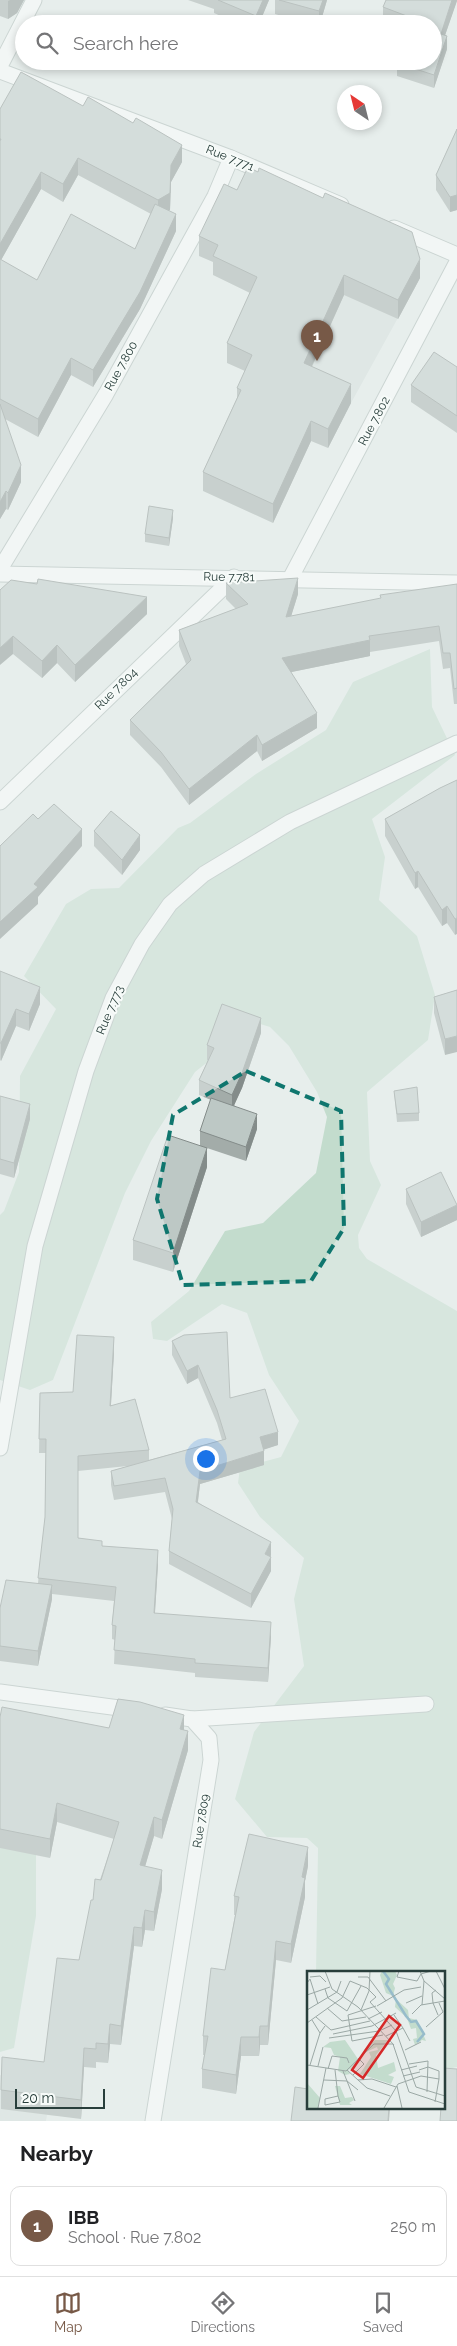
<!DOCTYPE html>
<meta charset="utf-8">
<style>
:root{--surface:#fff;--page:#f2f2f2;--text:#202124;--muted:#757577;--line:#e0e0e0;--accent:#775947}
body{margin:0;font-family:Raleway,sans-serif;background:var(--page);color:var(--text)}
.compass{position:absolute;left:337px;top:85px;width:45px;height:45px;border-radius:50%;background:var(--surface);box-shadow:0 2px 8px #0003;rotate:325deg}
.scale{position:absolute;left:15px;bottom:12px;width:90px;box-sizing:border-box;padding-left:5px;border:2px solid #283e3b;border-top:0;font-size:14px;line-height:18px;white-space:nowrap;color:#283e3b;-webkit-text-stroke:4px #f7fbf9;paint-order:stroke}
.you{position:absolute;left:205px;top:1458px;width:18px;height:18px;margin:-12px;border:4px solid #fff;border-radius:50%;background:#1a73e8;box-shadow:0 0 0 8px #1a73e833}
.badge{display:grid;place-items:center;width:32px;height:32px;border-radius:50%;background:var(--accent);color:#fff;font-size:16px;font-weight:700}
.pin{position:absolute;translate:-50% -41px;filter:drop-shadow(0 1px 2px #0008)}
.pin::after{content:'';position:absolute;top:26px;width:18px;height:15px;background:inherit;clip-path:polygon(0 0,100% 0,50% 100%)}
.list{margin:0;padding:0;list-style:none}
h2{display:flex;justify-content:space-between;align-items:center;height:65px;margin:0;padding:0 20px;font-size:21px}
h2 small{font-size:16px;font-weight:400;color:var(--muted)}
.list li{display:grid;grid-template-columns:32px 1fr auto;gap:15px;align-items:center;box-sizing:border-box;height:80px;margin:0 10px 10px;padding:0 10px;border:1px solid var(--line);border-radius:10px}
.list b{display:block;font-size:19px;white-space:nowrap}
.list p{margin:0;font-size:16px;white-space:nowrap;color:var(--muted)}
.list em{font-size:16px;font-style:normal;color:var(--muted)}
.icon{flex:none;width:28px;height:28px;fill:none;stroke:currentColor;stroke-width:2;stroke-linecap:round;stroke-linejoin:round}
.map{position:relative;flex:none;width:457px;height:2121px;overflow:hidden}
.search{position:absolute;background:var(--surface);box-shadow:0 2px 8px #0003;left:15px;right:15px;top:15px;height:55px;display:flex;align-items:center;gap:12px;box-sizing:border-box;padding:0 18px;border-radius:28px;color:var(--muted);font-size:19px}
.sheet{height:155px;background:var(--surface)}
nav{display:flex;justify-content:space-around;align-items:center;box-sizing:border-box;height:70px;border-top:1px solid var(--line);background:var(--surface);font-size:14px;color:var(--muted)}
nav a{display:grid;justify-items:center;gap:2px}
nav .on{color:var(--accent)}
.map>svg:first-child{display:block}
.built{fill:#d5dedb}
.green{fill:#c3dccd}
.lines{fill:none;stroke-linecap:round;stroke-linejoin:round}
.street-casing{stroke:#aab6b3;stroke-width:17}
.street{stroke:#fff;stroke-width:15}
.wall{fill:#a3aca9;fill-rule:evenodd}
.shaded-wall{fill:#848c8a}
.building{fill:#bdc8c5;stroke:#848c8a}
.marked{fill:none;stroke:#0f766e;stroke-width:4;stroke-dasharray:10 6;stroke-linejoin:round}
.labels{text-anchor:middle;stroke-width:4;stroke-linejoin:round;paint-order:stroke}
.street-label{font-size:12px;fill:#283e3b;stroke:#f7fbf9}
.inset-river{fill:none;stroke:#97bccb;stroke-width:2.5}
.inset-road{fill:none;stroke:#9ba8a5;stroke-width:1}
.view{fill:#d62828;fill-opacity:0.15;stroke:#d62828;stroke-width:2.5}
.inset-edge{fill:none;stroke:#283e3b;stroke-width:2.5}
</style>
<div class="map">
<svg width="457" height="2121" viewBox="0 0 457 2121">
<rect width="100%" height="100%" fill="#e7eeec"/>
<g class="built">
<polygon points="325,213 420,278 351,403 237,408"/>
<polygon points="0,2075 65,2084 61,2116 47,2115 46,2121 0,2121"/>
</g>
<g class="green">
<polygon points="430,649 432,707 455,755 372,819 385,857 379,900 417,936 435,995 428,1040 367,1092 370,1161 381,1185 358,1235 359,1248 367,1259 457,1311 457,2067 443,2070 443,1972 316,1972 318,1848 307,1838 267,1837 235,1799 254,1732 304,1666 294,1599 304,1558 260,1517 238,1483 240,1468 281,1457 299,1421 269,1375 247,1313 222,1304 167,1341 153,1339 151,1322 189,1291 225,1231 263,1223 316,1173 327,1117 317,1092 289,1046 270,1027 257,1023 195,1072 151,1141 125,1193 53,1380 30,1390 0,1380 0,1215 4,1211 19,1172 20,1076 56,1009 24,976 66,904 91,889 119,888 178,828 190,823 256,774 326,730 353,682"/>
<polygon points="0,1841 36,1847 36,1916 14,2048 0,2052"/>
</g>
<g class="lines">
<g class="street-casing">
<g id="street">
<polyline points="0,66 34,0"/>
<polyline points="0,71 231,158 341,205"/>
<polyline points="394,228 457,255"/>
<polyline points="0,569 106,394 215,196 231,158"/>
<polyline points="0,574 457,583"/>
<polyline points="290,579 457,262"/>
<polyline points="0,802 234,577"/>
<polyline points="0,1448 35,1246 86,1071 113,998 142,944 170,904 204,874 290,822 457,743"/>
<polyline points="0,1692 134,1710"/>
<polyline points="192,1719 426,1704"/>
<polyline points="153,2121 211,1760 209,1738 192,1719 165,1715"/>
</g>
</g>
<use href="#street" class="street"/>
</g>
<g class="wall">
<polygon points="0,0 24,0 17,13 8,19 0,16"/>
<polygon points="188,0 269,0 259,24 239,24 214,13 214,9"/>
<polygon points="275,0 327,0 320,24 308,24 275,14"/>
<polygon points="457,0 445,35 447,49 434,88 397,76 397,63 433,24 393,24 383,20 383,7"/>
<path d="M 0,109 L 182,162 L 171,182 L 170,210 L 169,210 L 176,231 L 140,309 L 93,387 L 71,375 L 38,437 L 5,419 L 21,482 L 8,510 L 6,509 L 0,519 ZM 78,175 L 151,214 L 135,249 L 37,280 L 1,260 L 41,189 L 63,202 Z"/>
<polygon points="457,129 457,210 450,212 436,190 436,175"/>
<polygon points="199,236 420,278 398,319 344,295 312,367 351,403 328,448 311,441 273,523 203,491 203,472 237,398 237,388 245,371 227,363 227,343 250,293 213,275 213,262 199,256"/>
<polygon points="457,367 457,433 411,402 411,385"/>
<polygon points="173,518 169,546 145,542 145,534"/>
<polygon points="226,583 298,594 291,616 457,584 457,704 454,704 450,668 443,669 439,641 370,652 370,656 291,672 317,728 262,761 257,751 189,805 161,767 130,735 130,720 186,664 179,646 179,630 236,609 226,599"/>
<polygon points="0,590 147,614 75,682 57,663 42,678 13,654"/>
<polygon points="457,780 455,935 447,923 442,926 418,887 415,889 385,836 385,819"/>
<polygon points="94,831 140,850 122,875 94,846"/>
<polygon points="0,971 40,1004 29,1031 16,1026 1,1061 0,1060"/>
<polygon points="457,990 445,1055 434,1013 434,997"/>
<polygon points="261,1033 242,1088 234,1105 257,1129 246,1161 207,1148 207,1167 173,1272 133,1260 133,1240 200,1145 200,1131 211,1100 199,1095 199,1080 208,1060 207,1060 207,1045"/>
<polygon points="394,1091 419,1113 419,1121 397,1122"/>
<polygon points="0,1096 30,1119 14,1178 0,1174"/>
<polygon points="406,1189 457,1220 421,1237 406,1204"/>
<polygon points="184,1335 230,1398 278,1445 264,1449 264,1465 200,1484 198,1502 271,1555 271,1571 251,1608 169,1564 169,1551 172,1519 165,1492 114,1500 111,1485 111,1471 128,1466 78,1471 78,1538 158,1564 155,1613 271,1636 268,1682 195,1677 195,1673 114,1664 115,1640 112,1639 112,1625 114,1601 52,1594 52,1599 38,1666 0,1661 0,1608 38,1583 45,1517 46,1453 39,1453 40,1393 73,1392 114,1352 111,1405 149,1450 149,1460 222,1440 217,1423 198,1378 187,1384 172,1355 172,1341"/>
<polygon points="0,1717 109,1728 184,1730 188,1750 162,1839 154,1836 145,1866 162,1889 154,1931 145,1930 142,1947 134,1946 121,2045 110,2044 108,2063 96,2062 96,2068 84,2067 81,2119 1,2109 1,2090 44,2062 79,1960 93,1900 114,1839 57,1822 50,1858 0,1848"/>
<polygon points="308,1866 305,1881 305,1897 291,1963 276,1960 268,2045 260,2045 259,2056 241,2056 236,2094 202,2088 202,2069 204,2055 203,2055 203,2036 225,1970 235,1915 234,1915 234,1896"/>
</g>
<g class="shaded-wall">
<polygon points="10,0 24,0 17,13 8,19 8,1"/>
<polygon points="263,0 269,0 259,24 256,24 256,16"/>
<polygon points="323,0 327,0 320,24 319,24 319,11"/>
<polygon points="452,0 457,0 457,1 441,47 441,34"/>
<polygon points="447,36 447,49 434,88 434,75"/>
<polygon points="182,145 182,162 171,182 170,210 158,218 158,200 171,165"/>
<polygon points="78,158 78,175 63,202 63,184"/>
<polygon points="41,172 41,189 0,262 0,244"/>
<polygon points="457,195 457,210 450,212 450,197"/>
<polygon points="176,214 176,231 140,309 93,387 93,370"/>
<polygon points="420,259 420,278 398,319 398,300"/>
<polygon points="344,275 344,295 304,383 304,363"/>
<polygon points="71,358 71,375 38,437 38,419"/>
<polygon points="351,384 351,403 328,448 328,429"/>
<polygon points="311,421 311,441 273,523 273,504"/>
<polygon points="21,465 21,482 8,510 8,493"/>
<polygon points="6,491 6,509 0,519 0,502"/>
<polygon points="173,510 173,518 169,546 169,538"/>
<polygon points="298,578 298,594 286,633 286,617"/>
<polygon points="147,597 147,614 75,682 75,665"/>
<polygon points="13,636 13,654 0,665 0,648"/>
<polygon points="370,640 370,656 282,674 282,658"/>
<polygon points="57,645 57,663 42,678 42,661"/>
<polygon points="317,713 317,728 262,761 262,745"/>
<polygon points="257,735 257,751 189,805 189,789"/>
<polygon points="82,829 82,846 38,897 38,904 0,939 0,922"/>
<polygon points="140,835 140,850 122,875 122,860"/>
<polygon points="418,871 418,887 415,889 415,873"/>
<polygon points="447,906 447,923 442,926 442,910"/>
<polygon points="457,918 457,934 455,935 455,919"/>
<polygon points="40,987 40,1004 29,1031 29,1014"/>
<polygon points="16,1009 16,1026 1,1061 1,1043"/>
<polygon points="261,1018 261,1033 242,1088 232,1110 232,1095"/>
<polygon points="457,1036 457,1052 445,1055 445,1039"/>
<polygon points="30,1104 30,1119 14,1178 14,1163"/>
<polygon points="257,1114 257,1129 246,1161 246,1147"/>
<polygon points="207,1148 207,1167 173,1272 173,1253"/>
<polygon points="457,1205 457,1220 421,1237 421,1222"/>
<polygon points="114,1337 114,1352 110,1420 110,1406"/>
<polygon points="198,1365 198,1378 187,1384 187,1371"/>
<polygon points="278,1432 278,1445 260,1451 260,1437"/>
<polygon points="264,1451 264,1465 200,1484 196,1515 196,1502 200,1471"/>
<polygon points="271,1542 271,1555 265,1567 265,1554"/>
<polygon points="158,1550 158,1564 154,1627 154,1613"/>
<polygon points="271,1557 271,1571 251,1608 251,1594"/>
<polygon points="52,1585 52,1599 38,1666 38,1651"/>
<polygon points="271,1622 271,1636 268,1682 268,1668"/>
<polygon points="184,1715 184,1734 180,1729"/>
<polygon points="188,1731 188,1750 162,1839 162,1820"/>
<polygon points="57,1803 57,1822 50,1858 50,1839"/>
<polygon points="154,1817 154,1836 140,1884 140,1865"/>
<polygon points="308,1847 308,1866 305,1881 305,1897 291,1963 291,1944 302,1877"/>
<polygon points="162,1870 162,1889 154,1931 154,1912"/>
<polygon points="145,1910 145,1930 142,1947 142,1928"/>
<polygon points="134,1927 134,1946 121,2045 121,2026"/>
<polygon points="276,1941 276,1960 268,2045 268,2026"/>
<polygon points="110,2024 110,2044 108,2063 108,2044"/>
<polygon points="260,2026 260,2045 259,2056 259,2037"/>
<polygon points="241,2037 241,2056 236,2094 236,2075"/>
<polygon points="84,2048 84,2067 81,2119 81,2100"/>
<polygon points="389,2107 390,2107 389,2121 388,2121"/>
</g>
<g class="building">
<polygon points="218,0 263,0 256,16"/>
<polygon points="279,0 323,0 319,11"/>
<polygon points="386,0 452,0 441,34 447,36 434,75 397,63 397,61 433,61 433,24 410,24 412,18 383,7"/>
<polygon points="21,72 83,106 88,97 133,123 136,118 182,145 171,165 170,193 158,200 78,158 63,184 41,172 0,244 0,141 1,139 0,139 0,109"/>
<polygon points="457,129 457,195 450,197 436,175"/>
<polygon points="248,167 258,172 259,168 323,198 325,193 412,232 420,259 398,300 344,275 304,363 351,384 328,429 311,421 273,504 203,472 241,390 237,388 252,355 227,343 257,277 213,256 218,245 199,236 224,184 237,190"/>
<polygon points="155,204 176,214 140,292 93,370 71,358 38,419 0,399 0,259 37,280 71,214 135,249"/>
<polygon points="434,352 457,367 457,416 411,385"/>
<polygon points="0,404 21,465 8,493 6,491 0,502"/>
<polygon points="149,506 173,510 169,538 145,534"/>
<polygon points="298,578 286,617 381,598 380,595 457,584 457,688 454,689 450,653 443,653 439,626 369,636 370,640 282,658 317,713 262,745 257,735 189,789 161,752 130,720 191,660 179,630 248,604 226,583"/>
<polygon points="38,579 147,597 75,665 57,645 42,661 13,636 0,648 0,590 11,580 37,584"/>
<polygon points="457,780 457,918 455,919 447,906 442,910 418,871 415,873 385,819 440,788"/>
<polygon points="54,804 82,829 34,884 38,887 0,922 0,846 33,814 38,819"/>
<polygon points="111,811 140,835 122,860 94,831"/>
<polygon points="0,971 40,987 29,1014 16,1009 1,1043 0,1043"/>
<polygon points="457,990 457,1036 445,1039 434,997"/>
<polygon points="222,1004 261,1018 242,1073 232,1095 199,1080 214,1048 207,1045"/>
<polygon points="417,1087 419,1113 397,1114 394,1091"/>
<polygon points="0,1096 30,1104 14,1163 0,1159"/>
<polygon points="211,1098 257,1114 246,1147 200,1131"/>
<polygon points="168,1135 207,1148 173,1253 133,1240"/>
<polygon points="441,1172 457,1205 421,1222 406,1189"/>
<polygon points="227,1332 230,1398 265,1389 278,1432 260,1437 264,1451 200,1471 196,1502 271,1542 265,1554 271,1557 251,1594 169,1551 173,1509 165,1478 114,1486 111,1471 226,1439 217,1410 198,1365 187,1371 172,1341 184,1335"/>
<polygon points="77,1335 114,1337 110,1406 135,1399 149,1450 78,1456 78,1538 102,1541 102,1546 158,1550 154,1613 271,1622 268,1668 195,1663 195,1659 114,1650 116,1626 112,1625 116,1587 38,1578 45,1517 46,1439 39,1439 40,1393 73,1392"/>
<polygon points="6,1580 52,1585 38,1651 0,1646 0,1608"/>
<polygon points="118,1699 140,1702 184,1715 180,1729 188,1731 162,1820 154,1817 140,1865 162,1870 154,1912 145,1910 142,1928 134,1927 121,2026 110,2024 108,2044 96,2043 96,2049 84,2048 81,2100 1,2090 2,2057 44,2062 57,1958 79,1960 91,1900 93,1900 95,1879 101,1880 119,1822 57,1803 50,1839 0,1829 0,1717 2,1707 109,1728"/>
<polygon points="249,1834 308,1847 302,1877 305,1878 291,1944 276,1941 268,2026 260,2026 259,2037 241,2037 236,2075 202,2069 208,2036 203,2036 211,1968 225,1970 239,1897 234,1896"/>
<polygon points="443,2068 457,2069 457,2121 440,2121 441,2107 443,2107"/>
<polygon points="295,2087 308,2089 308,2107 389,2107 388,2121 291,2121"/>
</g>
<path d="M0 0H457V2121H0ZM 246,1071 L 341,1111 L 344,1228 L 311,1281 L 183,1285 L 157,1199 L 173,1115 Z" fill="#e7eeec" fill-opacity=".55" fill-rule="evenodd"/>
<path class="marked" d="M 246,1071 L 341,1111 L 344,1228 L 311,1281 L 183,1285 L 157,1199 L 173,1115 Z"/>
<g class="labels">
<g class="street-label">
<text transform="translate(230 158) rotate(22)" y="4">Rue 7.771</text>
<text transform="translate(121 366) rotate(-61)" y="4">Rue 7.800</text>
<text transform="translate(374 421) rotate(-62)" y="4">Rue 7.802</text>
<text transform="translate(229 577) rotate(1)" y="4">Rue 7.781</text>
<text transform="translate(116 689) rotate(-44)" y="4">Rue 7.804</text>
<text transform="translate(110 1010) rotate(-67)" y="4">Rue 7.773</text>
<text transform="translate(201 1821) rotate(-81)" y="4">Rue 7.809</text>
</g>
</g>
<g transform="translate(307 1971)">
<rect width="138" height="138" fill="#e7eeec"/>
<path d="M 88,0 L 90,4 L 86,13 L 88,17 L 86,25 L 79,22 L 73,4 L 75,0 ZM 89,28 L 101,39 L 102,47 L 110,49 L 119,70 L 115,69 L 108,74 L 106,68 L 110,67 L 109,57 L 104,58 L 100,47 L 88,36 ZM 38,69 L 51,88 L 46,97 L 41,99 L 43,103 L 38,104 L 31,100 L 33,86 L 27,84 L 24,77 L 16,76 L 23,71 ZM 68,69 L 81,69 L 69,84 L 71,97 L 87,91 L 89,100 L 81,104 L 87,106 L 84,113 L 53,103 L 64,86 L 62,81 L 71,79 L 70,76 L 59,81 L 57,79 ZM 0,112 L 13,127 L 11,137 L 0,137 ZM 28,115 L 33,115 L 38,127 L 45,126 L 47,129 L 42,132 L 45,134 L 33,134 Z" fill="#c3dccd"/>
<path class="inset-river" d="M 76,0 L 82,8 L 79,13 L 99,45 L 104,51 L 109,50 L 117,63 L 110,71"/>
<path class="inset-road" d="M 18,0 L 25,18 L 51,36 L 87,74M 92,0 L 90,6 L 110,10 L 114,3 L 124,0M 113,0 L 117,10 L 138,28M 129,0 L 138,18M 3,6 L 13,5 L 19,11M 51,6 L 61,6 L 79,30M 0,12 L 3,8 L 11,33M 18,18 L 21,27 L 40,40 L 54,15M 129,19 L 125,22 L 126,32 L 131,44M 0,24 L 23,16M 99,32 L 115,25M 115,34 L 117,10M 69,35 L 41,44 L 45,70 L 76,64M 70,35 L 97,19 L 114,16M 20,37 L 35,50 L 59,46M 0,39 L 30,21 L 34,10M 54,39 L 62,20 L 63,0M 105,43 L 114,34 L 138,30M 87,44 L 96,57M 9,46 L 24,59 L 63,50M 61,48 L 75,41M 5,49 L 13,62 L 18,55M 0,52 L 35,27 L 43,10 L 60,17 L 69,26 L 63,31 L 89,60 L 109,116 L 138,125M 119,56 L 136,41 L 132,32M 26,63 L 65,55 L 89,42M 79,65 L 96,57 L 103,70M 22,67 L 72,60 L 85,54M 98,79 L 114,71M 102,93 L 121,90 L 120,121M 0,94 L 39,100 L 67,73 L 86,73 L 102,121 L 138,133M 3,94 L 13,62M 11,95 L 16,76M 21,98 L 25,85 L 40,87 L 42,92M 28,99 L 31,125 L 18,128 L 18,134 L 33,131 L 31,125M 40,99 L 51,109 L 65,108 L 89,116M 94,99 L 110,95M 112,99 L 121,96 L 132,100 L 132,108M 36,100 L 48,130M 46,104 L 57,93 L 51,87M 96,105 L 113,101M 17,109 L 40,110 L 51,119M 51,109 L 60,117 L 83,125M 90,115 L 95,137M 11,137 L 19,97M 77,137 L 91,113 L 114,105 L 132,108 L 128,131"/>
<path class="view" d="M 82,45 L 93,54 L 56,107 L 45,99 Z"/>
<rect width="138" height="138" class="inset-edge"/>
</g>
</svg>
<svg class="compass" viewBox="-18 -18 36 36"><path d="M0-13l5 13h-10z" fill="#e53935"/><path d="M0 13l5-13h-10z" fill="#757577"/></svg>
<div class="scale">20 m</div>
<div class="you"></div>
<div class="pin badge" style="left:317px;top:361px">1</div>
<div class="search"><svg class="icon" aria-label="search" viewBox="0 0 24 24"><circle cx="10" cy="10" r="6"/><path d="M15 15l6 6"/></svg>Search here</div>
</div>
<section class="sheet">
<h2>Nearby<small></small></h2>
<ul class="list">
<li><span class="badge">1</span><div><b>IBB</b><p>School · Rue 7.802</p></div><em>250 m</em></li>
</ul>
</section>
<nav>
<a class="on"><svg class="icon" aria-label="map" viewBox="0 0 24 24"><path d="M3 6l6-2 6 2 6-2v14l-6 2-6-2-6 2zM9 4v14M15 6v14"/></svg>Map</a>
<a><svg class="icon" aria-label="directions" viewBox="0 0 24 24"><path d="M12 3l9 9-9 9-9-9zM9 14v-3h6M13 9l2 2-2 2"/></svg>Directions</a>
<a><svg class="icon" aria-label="saved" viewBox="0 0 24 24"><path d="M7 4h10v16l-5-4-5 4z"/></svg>Saved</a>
</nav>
